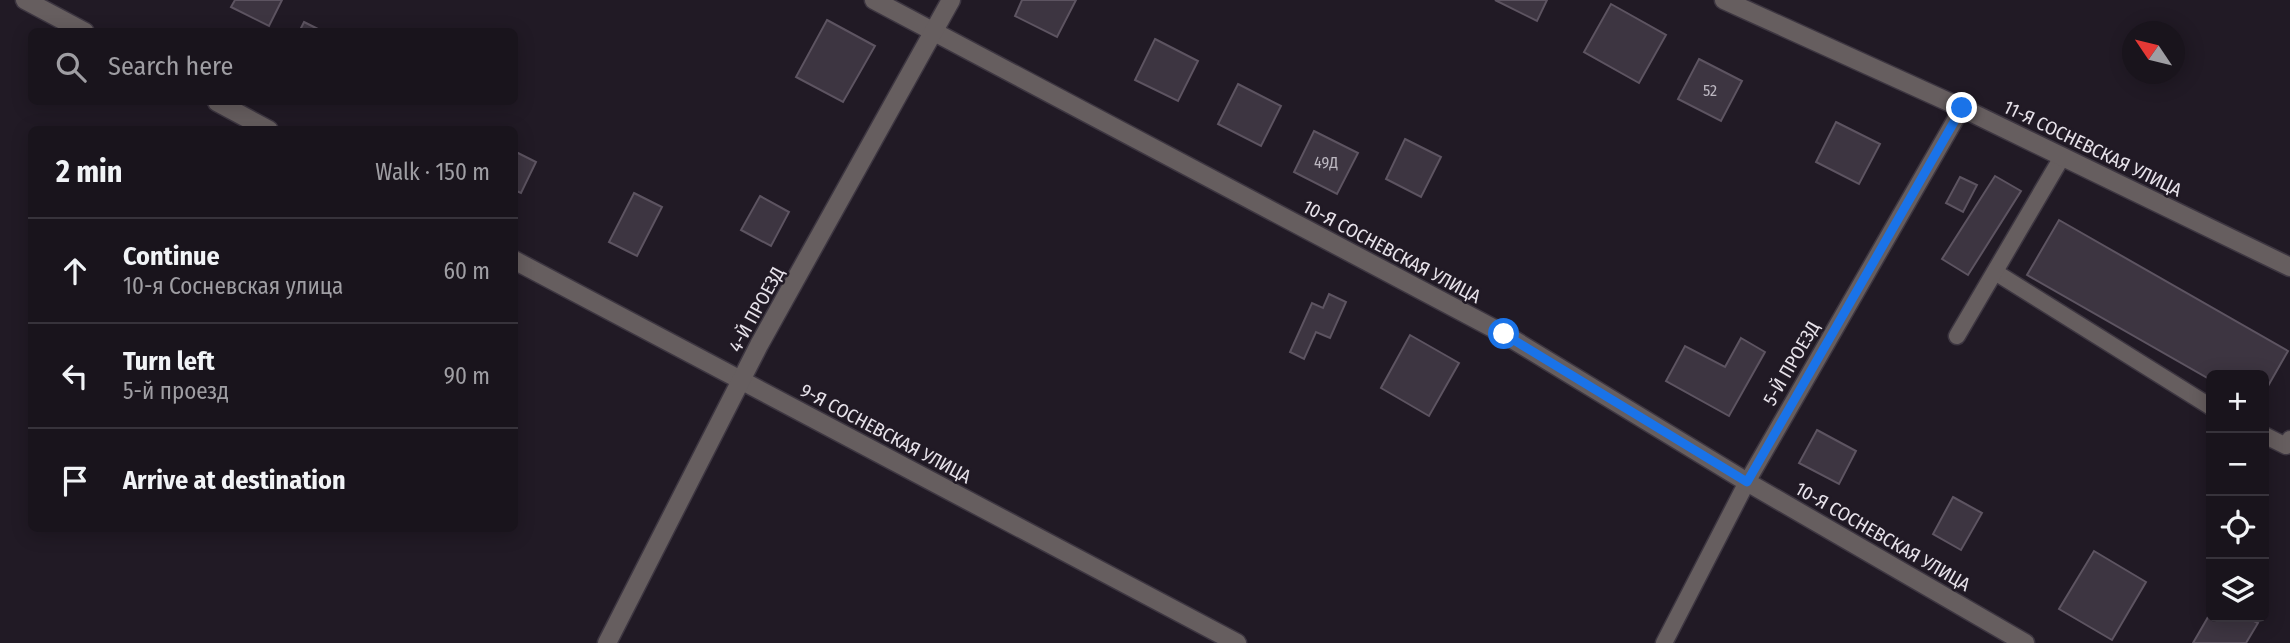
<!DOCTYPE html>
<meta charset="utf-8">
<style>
:root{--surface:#19141c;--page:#262129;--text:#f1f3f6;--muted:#9f9ea3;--line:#37333b}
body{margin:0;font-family:"Fira Sans Condensed",sans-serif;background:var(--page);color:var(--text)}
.controls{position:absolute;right:21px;bottom:21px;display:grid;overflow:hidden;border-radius:10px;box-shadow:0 4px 18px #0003}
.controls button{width:63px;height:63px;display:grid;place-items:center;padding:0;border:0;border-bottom:2px solid var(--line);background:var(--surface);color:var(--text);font:35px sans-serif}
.compass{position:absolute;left:2122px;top:21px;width:63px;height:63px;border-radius:50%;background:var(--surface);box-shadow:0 4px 18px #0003;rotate:305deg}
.stop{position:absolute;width:21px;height:21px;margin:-16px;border:5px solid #1a73e8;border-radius:50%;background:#fff}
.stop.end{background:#1a73e8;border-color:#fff;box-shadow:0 2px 7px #0008}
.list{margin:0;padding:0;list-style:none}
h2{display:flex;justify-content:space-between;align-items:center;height:91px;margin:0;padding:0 28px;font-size:30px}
h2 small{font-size:23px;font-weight:400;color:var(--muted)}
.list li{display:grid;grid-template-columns:46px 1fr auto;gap:21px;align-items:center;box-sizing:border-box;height:105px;padding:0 28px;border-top:2px solid var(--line)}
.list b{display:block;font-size:26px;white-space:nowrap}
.list p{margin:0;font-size:23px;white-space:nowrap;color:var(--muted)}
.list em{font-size:23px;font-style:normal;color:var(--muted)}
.icon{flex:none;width:38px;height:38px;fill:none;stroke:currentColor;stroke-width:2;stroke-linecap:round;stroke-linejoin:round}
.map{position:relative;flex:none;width:2290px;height:643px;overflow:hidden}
.search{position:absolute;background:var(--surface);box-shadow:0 4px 18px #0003;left:28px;top:28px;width:490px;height:77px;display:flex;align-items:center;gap:18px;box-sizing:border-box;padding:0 24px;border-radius:10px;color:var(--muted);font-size:26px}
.panel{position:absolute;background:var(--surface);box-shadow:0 4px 18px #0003;left:28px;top:126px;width:490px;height:406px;border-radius:10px}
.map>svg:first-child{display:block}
.building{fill:#3d3541;stroke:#5d5461;stroke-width:2}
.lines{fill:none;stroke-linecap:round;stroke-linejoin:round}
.service-casing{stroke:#3d3641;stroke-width:19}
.minor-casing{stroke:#3d3641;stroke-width:21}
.service{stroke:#665e5f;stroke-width:16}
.minor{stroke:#665e5f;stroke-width:18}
.route{stroke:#1a73e8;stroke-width:9}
.labels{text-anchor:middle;stroke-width:5;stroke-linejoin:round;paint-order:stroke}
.number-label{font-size:16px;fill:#bcb7c0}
.street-label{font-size:19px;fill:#e7e2ea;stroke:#211a25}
</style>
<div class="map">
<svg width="2290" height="643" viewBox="0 0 2290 643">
<rect width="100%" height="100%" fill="#211a25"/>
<g class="building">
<polygon points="235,0 282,0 269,26 231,7"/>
<polygon points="1022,0 1076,0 1057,37 1015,16"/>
<polygon points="1495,0 1547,0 1537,21"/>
<polygon points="1611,4 1666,35 1639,83 1584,52"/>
<polygon points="827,20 875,46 843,102 796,77"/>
<polygon points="304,22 324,32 299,32"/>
<polygon points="1155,39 1198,61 1178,101 1135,80"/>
<polygon points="1699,59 1742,81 1721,121 1678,99"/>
<polygon points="1238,84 1281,106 1261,146 1218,124"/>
<polygon points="1836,122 1880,144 1859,184 1816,162"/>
<polygon points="1314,131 1358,153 1337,194 1294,172"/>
<polygon points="1405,139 1441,157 1421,197 1386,179"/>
<polygon points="514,151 536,162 521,193 514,190"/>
<polygon points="1995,176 2021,191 1968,275 1942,259"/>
<polygon points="1960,177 1977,185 1963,212 1946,203"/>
<polygon points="634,193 662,207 637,256 609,242"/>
<polygon points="760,196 789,212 771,246 741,230"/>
<polygon points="2059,220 2288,351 2264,393 2264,375 2211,375 2211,380 2027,275"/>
<polygon points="1329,294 1346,302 1330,338 1316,332 1304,359 1290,352 1312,303 1323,308"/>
<polygon points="1410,335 1459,363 1429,416 1381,388"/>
<polygon points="1741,338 1765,352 1729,416 1666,381 1685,346 1725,367"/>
<polygon points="1817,430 1856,451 1839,484 1799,463"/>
<polygon points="1953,497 1982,513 1961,550 1933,534"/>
<polygon points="2094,551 2146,582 2112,640 2059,609"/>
<polygon points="2211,612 2211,617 2246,617 2258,623 2246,643 2193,643"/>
</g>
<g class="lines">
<g class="service-casing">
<g id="service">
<polyline points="1995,272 2211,407"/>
<polyline points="1957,336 2062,157"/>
<polyline points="2264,435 2286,446 2290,439"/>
<polyline points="1664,643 1747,482 1962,108"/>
</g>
</g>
<g class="minor-casing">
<g id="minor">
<polyline points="25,0 85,32"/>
<polyline points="874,0 1504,334 1747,482 2025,643"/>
<polyline points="1724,0 1962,108 2290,267"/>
<polyline points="217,102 269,130"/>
<polyline points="514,260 1237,643"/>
<polyline points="607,643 759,345 951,0"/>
</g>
</g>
<use href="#service" class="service"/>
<use href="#minor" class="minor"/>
</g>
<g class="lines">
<polyline class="route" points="1504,334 1747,482 1962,108"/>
</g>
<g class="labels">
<g class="number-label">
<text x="1710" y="96">52</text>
<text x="1326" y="168">49Д</text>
</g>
<g class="street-label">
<text transform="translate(2093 148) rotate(26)" y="7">11-Я СОСНЕВСКАЯ УЛИЦА</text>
<text transform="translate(1392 251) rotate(28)" y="7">10-Я СОСНЕВСКАЯ УЛИЦА</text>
<text transform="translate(756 309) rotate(-61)" y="7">4-Й ПРОЕЗД</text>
<text transform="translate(1791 363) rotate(-60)" y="7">5-Й ПРОЕЗД</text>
<text transform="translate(886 433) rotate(28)" y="7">9-Я СОСНЕВСКАЯ УЛИЦА</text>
<text transform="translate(1883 536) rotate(30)" y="7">10-Я СОСНЕВСКАЯ УЛИЦА</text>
</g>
</g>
</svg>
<div class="controls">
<button>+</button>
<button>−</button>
<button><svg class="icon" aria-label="locate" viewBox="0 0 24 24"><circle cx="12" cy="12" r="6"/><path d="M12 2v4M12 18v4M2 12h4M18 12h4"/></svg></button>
<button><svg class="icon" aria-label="layers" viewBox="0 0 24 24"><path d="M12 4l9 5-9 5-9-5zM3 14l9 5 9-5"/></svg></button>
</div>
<svg class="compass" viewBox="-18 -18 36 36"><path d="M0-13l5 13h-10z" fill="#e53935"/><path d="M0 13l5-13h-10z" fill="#9f9ea3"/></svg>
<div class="stop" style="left:1504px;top:334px"></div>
<div class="stop end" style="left:1962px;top:108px"></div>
<div class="search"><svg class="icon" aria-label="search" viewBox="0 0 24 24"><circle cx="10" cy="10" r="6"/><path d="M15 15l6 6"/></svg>Search here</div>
<section class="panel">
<h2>2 min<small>Walk · 150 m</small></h2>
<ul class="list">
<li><svg class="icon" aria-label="ahead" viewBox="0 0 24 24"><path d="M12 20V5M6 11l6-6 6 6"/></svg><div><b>Continue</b><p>10-я Сосневская улица</p></div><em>60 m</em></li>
<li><svg class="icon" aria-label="left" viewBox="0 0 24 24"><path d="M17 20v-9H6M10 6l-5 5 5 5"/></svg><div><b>Turn left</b><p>5-й проезд</p></div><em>90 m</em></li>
<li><svg class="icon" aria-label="arrive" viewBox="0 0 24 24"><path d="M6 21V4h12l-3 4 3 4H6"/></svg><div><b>Arrive at destination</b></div></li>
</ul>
</section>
</div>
